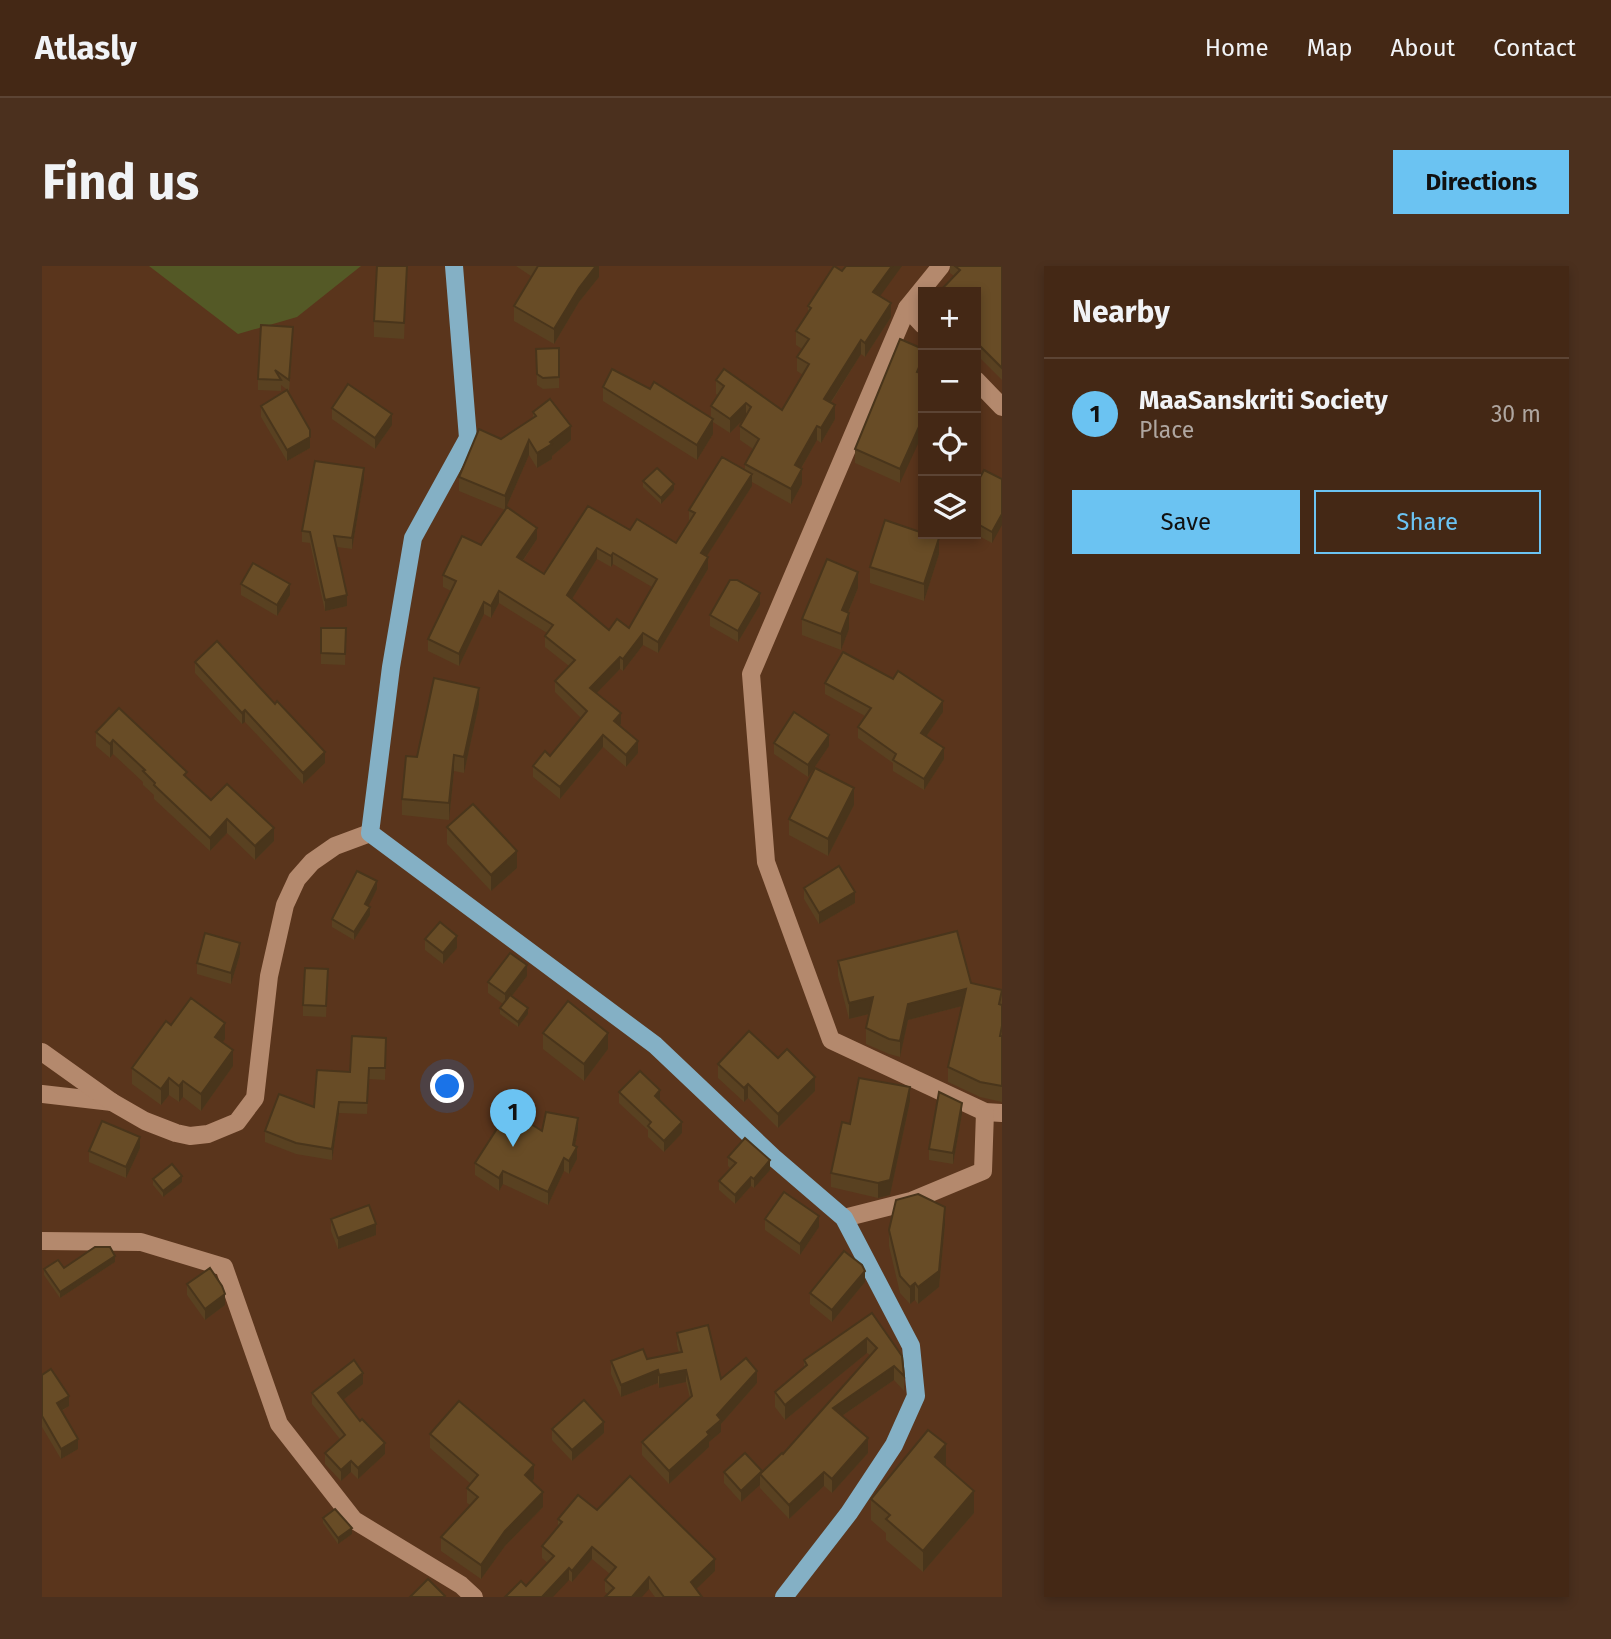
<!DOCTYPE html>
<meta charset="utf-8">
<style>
:root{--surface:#442815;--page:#4b301e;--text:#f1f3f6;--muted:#afa6a0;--line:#5c4434;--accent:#6bc3f2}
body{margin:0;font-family:"Fira Sans",sans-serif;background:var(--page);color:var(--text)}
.controls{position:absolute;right:21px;top:21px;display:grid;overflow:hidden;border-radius:0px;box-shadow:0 4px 10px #0003}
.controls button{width:63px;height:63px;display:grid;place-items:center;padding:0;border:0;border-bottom:2px solid var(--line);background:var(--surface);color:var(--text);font:35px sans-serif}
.you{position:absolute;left:406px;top:821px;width:24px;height:24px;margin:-18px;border:5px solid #fff;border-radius:50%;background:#1a73e8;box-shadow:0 0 0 10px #1a73e833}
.badge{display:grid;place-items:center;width:46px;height:46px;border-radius:50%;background:var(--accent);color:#111;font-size:23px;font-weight:700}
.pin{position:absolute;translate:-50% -58px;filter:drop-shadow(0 2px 4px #0008)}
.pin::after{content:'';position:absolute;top:37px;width:24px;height:21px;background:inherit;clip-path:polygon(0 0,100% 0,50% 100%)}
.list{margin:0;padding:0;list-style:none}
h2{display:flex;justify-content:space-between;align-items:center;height:91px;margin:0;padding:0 28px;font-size:30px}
h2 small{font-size:23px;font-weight:400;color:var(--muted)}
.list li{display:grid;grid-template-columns:46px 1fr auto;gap:21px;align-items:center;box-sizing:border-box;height:112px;padding:0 28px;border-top:2px solid var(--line)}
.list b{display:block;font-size:26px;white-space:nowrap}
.list p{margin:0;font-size:23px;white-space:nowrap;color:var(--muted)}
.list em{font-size:23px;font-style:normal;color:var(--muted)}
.actions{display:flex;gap:14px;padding:21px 28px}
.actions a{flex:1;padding:16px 0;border:2px solid var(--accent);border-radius:0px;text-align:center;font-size:24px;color:var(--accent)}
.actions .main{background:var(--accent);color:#111}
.icon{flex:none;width:38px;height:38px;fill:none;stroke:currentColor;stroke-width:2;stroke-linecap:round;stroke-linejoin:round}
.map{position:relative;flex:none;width:960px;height:1331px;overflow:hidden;border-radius:0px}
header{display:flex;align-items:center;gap:42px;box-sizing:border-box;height:98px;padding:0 35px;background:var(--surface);border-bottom:2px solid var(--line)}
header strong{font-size:33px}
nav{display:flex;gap:38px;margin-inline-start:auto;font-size:24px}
.intro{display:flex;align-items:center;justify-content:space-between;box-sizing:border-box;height:168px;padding:0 42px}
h1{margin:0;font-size:49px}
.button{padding:18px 32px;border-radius:0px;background:var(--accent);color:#111;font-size:24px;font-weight:700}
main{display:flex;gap:42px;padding:0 42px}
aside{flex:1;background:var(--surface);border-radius:0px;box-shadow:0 4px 10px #0003}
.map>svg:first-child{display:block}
.green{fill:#545926}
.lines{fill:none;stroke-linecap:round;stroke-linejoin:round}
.minor{stroke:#b4896d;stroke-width:18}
.secondary{stroke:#b4896d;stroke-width:18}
.primary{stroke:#84b0c5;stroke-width:18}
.wall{fill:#594121;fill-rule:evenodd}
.shaded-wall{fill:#49351b}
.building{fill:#684c26;stroke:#49351b;stroke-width:2;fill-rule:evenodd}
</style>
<header>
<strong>Atlasly</strong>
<nav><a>Home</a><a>Map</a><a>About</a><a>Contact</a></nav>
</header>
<div class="intro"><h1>Find us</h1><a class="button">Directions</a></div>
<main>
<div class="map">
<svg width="960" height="1331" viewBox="0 0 960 1331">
<rect width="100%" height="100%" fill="#5a351c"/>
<polygon class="green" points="107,0 319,0 255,51 196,68"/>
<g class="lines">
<g class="minor">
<polyline points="899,0 865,42 709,408 724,596 789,774 943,846 960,847"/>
<polyline points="865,42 881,59"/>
<polyline points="934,114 960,141"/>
<polyline points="0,828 70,836"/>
<polyline points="802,952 869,935 941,905 943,846"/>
<polyline points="0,975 99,976 182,1001 237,1158 312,1254 419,1319 432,1331"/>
</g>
<polyline class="secondary" points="0,786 70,836 103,855 134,867 148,870 166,868 195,856 213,832 227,710 243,639 255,613 270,596 293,580 328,567"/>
<polyline class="primary" points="412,0 426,172 371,272 349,401 328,567 613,779 731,891 802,952 869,1080 874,1130 852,1179 807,1247 742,1331"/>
</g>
<g class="wall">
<polygon points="365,0 362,73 332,71 332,55"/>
<polygon points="474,0 557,0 557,11 537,36 512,78 472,55 472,40 489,10"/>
<polygon points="908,0 960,0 960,114 934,88 934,26 908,7"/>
<path d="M 838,30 L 849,51 L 823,91 L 819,88 L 789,137 L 793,153 L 779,177 L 775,174 L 759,203 L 760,218 L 749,238 L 710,216 L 710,220 L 664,291 L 666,303 L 616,387 L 601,379 L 581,405 L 578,403 L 554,427 L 579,458 L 578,460 L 596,487 L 584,501 L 561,481 L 518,533 L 491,511 L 491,500 L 508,490 L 539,452 L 513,426 L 513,415 L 527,400 L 503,381 L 503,370 L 505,367 L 457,337 L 449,352 L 442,348 L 417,400 L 386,385 L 386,373 L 409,325 L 401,321 L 401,309 L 439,279 L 463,244 L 417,225 L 417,211 L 459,173 L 491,152 L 491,146 L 529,174 L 510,190 L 510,193 L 495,202 L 487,189 L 463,244 L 495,273 L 481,295 L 502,308 L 588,264 L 634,277 L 647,255 L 647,244 L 703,204 L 703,198 L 711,183 L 698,174 L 698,160 L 702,153 L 688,167 L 671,156 L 671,168 L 655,194 L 561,135 L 561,121 L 608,123 L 669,152 L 669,140 L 676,129 L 674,128 L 674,114 L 740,144 L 761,109 L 755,105 L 755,91 L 760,83 L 754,79 L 754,65 L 766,46 L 766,40 ZM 555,293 L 569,301 L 571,298 L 610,321 L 587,362 L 567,364 L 530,333 Z"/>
<polygon points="251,72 247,125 239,119 239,125 216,124 216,113"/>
<polygon points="517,82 517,122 501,123 495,119 494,83"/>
<polygon points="880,108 858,217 813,197 813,183"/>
<polygon points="219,140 268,182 245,195 219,151"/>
<polygon points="290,142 350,159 333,183 290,153"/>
<polygon points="322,213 310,283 295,281 305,340 283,345 268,277 260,276 260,265"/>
<polygon points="960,213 950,277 933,268 934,219"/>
<polygon points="601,215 632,224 619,238 601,221"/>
<polygon points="897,288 882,335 828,317 828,301"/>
<polygon points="199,318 248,329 235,350 199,329"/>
<polygon points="816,322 806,347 807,363 799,384 760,369 760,353"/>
<polygon points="718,339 696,376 668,360 668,349"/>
<polygon points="279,362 304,362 303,399 279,398"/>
<polygon points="153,396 283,497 261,518 203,456 200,458 153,407"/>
<polygon points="783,417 901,446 884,471 902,493 882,524 851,505 851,497 816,472 816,461 823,450 783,428"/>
<polygon points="437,438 422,507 412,505 407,554 360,549 360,533 375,491"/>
<polygon points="54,466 145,512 169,534 232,575 213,594 185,567 168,585 112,533 112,529 101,519 101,516 71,488 68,492 54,480"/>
<polygon points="732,477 787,480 766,511 732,488"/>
<polygon points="812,539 786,590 747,569 747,553"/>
<polygon points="405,561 475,602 449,625 405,578"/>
<polygon points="762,622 813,637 777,658 762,633"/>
<polygon points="335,623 326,640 328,649 312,674 290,661 290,653"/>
<polygon points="383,673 415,682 401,698 383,684"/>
<polygon points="198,688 189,718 155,708 155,697"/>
<polygon points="796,695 929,717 960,724 960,836 938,831 906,816 906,801 920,740 866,754 858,791 847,788 824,778 824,762 827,748 807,753 796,710"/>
<polygon points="286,703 284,751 261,750 261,739"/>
<polygon points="485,710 470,730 486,748 476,761 458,748 458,742 461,738 446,727 446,716"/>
<polygon points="129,759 183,773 181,776 191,800 159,845 141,831 137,836 127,829 119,839 90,818 90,802"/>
<polygon points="501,767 566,783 542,815 501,783"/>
<polygon points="344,783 343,814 327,813 325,848 297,847 290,894 254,888 223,876 223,865 272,841"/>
<polygon points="676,798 773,825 736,862 706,832 702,836 676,812"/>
<polygon points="577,826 618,835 640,867 622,886 606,871 606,864 577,837"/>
<polygon points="868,835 848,929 836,932 789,921 789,907"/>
<polygon points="920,848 911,898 887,894 887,883"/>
<polygon points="536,864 533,880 535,893 527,908 522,905 506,939 461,918 457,925 433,909 433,897 500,865"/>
<polygon points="98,882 84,912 47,896 47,885"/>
<polygon points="686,891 728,904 712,922 709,920 693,938 677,924 677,915 689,903 686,900"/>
<polygon points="111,913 140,916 121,931 111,919"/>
<polygon points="289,953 334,969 296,983 289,965"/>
<polygon points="723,953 777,961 758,989 723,964"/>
<polygon points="903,958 897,1021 876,1038 873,1034 868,1038 858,1027 847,980 847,964"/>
<polygon points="73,996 18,1032 2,1009 2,1003"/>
<polygon points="823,1016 790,1056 768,1038 768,1027"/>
<polygon points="145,1018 183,1039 163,1054 145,1029"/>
<polygon points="830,1047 862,1110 862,1125 852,1114 800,1150 826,1187 790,1227 782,1220 747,1253 718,1222 718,1219 699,1236 682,1217 682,1206 720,1205 741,1188 828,1089 825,1087 743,1154 733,1141 733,1126 762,1102 762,1094"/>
<polygon points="635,1067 679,1113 715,1117 679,1158 679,1166 667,1176 667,1181 627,1218 600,1189 600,1176 648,1132 644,1116 617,1122 616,1117 579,1131 569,1108 569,1095 605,1093 637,1087 635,1079"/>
<polygon points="0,1109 27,1140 20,1145 36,1183 19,1193 0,1161"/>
<polygon points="321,1118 301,1134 343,1188 316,1213 309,1206 299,1215 283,1198 283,1187 298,1173 270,1138 270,1127"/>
<polygon points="510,1163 562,1167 530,1195 510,1174"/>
<polygon points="388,1168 492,1213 490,1216 501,1241 463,1280 439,1313 399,1285 399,1271 428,1239 425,1237 425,1222 429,1218 388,1182"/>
<polygon points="904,1199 903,1200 932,1247 881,1306 844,1274 844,1267 829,1254 829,1233"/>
<polygon points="555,1244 673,1305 654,1323 660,1331 613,1331 607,1323 566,1328 563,1326 563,1314 568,1308 550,1293 530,1316 527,1314 484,1320 506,1297 500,1292 500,1280 516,1261 516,1253"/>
<polygon points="281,1252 310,1268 296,1278 281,1257"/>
</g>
<g class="shaded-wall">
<polygon points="554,0 557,0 557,11 537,36 512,78 512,63 537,22"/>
<polygon points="850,0 860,0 831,40 831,26"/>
<polygon points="849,37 849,51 823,91 823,77"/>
<polygon points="819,74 819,88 782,147 782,133"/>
<polygon points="881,92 881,106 875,120 875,106"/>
<polygon points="704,137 704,151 688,167 688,153"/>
<polygon points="793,139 793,153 779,177 779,162"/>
<polygon points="350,148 350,159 333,183 333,172"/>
<polygon points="881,152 881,167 858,217 858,203"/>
<polygon points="671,153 671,168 655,194 655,179"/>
<polygon points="529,160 529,174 510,190 510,193 495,202 495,187"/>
<polygon points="775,160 775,174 753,213 753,199"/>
<polygon points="268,171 268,182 245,195 245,184"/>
<polygon points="487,174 487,189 463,244 463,230"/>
<polygon points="322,202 322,213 310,283 310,272"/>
<polygon points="760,203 760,218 749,238 749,223"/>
<polygon points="710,208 710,220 659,299 659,287"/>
<polygon points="632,218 632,224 619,238 619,232"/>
<polygon points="960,248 960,259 950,277 950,266"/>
<polygon points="495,262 495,273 475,303 475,291"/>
<polygon points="897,272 897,288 882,335 882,318"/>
<polygon points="555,282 555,293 525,341 525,329"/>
<polygon points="571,287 571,298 569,301 569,290"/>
<polygon points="666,291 666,303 616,387 616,376"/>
<polygon points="816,306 816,322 800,361 800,344"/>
<polygon points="248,318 248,329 235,350 235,339"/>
<polygon points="457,325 457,337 449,352 449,340"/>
<polygon points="718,327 718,339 696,376 696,365"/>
<polygon points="305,329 305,340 283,345 283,334"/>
<polygon points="442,336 442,348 417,400 417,388"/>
<polygon points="807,347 807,363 799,384 799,368"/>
<polygon points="601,367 601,379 581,405 581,393"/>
<polygon points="578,391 578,403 548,434 548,422"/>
<polygon points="437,422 437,438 422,507 422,491"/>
<polygon points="901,435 901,446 879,478 879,467"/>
<polygon points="203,444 203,456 200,458 200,447"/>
<polygon points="579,447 579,458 572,466 572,455"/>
<polygon points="561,469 561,481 518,533 518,521"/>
<polygon points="787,469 787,480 766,511 766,499"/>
<polygon points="71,474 71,488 68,492 68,478"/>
<polygon points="596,475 596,487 584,501 584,489"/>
<polygon points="902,482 902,493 882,524 882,513"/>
<polygon points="283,486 283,497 261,518 261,507"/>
<polygon points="412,489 412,505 407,554 407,537"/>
<polygon points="812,522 812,539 786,590 786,573"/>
<polygon points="185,553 185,567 168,585 168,572"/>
<polygon points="232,562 232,575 213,594 213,580"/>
<polygon points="475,585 475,602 449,625 449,609"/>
<polygon points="335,615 335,623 323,647 323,638"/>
<polygon points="813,626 813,637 777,658 777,647"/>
<polygon points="328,641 328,649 312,674 312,666"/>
<polygon points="415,670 415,682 401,698 401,687"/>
<polygon points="198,677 198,688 189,718 189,707"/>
<polygon points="485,699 485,710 463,739 463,728"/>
<polygon points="924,723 924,739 866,754 858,791 858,775 866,738"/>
<polygon points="831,731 831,747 807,753 807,737"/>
<polygon points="486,742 486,748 476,761 476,756"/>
<polygon points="183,757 183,773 173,787 173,771"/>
<polygon points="566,767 566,783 542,815 542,798"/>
<polygon points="191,784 191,800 159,845 159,828"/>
<polygon points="773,811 773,825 736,862 736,848"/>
<polygon points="127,812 127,829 119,839 119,823"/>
<polygon points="141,815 141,831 137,836 137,820"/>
<polygon points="706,818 706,832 702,836 702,822"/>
<polygon points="868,821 868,835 848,929 836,932 836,917"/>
<polygon points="618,824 618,835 613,830"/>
<polygon points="297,836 297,847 290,894 290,883"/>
<polygon points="920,837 920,848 911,898 911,887"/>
<polygon points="536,852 536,864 532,885 535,881 535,893 527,908 527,895"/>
<polygon points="640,856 640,867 622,886 622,875"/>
<polygon points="98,871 98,882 84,912 84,901"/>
<polygon points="522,892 522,905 506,939 506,926"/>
<polygon points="728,894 728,904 712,922 712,913"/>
<polygon points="461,905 461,918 457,925 457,912"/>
<polygon points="140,910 140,916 121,931 121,925"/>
<polygon points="709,911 709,920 693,938 693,929"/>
<polygon points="903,941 903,958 897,1021 876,1038 876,1021"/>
<polygon points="777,950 777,961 758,989 758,978"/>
<polygon points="334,958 334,969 296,983 296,972"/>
<polygon points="73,990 73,996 18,1032 18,1026"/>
<polygon points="823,1005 823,1016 790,1056 790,1044"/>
<polygon points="873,1017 873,1034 868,1038 868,1021"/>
<polygon points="183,1028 183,1039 163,1054 163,1043"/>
<polygon points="825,1072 825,1087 743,1154 743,1139"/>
<polygon points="852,1100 852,1114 791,1156 791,1142"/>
<polygon points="616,1104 616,1117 579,1131 579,1119"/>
<polygon points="644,1104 644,1116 617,1122 617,1109"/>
<polygon points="715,1105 715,1117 679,1158 679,1166 667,1176 667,1181 627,1218 627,1205 665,1166 675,1149"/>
<polygon points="321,1107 321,1118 296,1138 296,1127"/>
<polygon points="27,1130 27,1140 15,1147 15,1137"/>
<polygon points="562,1156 562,1167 530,1195 530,1184"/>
<polygon points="826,1172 826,1187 790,1227 790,1213"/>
<polygon points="36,1173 36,1183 19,1193 19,1183"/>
<polygon points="343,1177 343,1188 316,1213 316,1202"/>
<polygon points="904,1178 904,1199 893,1213 893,1191"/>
<polygon points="309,1195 309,1206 299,1215 299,1204"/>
<polygon points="492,1199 492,1213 483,1224 483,1209"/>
<polygon points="782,1206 782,1220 747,1253 747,1239"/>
<polygon points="718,1208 718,1219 699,1236 699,1225"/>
<polygon points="932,1225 932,1247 881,1306 881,1285"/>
<polygon points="501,1226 501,1241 463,1280 439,1313 439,1299 463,1265"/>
<polygon points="310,1262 310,1268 296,1278 296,1272"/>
<polygon points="550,1281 550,1293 530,1316 530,1305"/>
<polygon points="673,1293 673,1305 649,1328 649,1316"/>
<polygon points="527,1302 527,1314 511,1331 499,1331"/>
<polygon points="607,1311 607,1323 600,1331 590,1331"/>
</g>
<g class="building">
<polygon points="335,0 365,0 362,57 332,55"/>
<polygon points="496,0 554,0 537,22 512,63 472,40"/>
<polygon points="792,0 800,5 804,0 850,0 831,26 849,37 823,77 819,74 782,133 793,139 779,162 775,160 753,199 760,203 749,223 703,198 717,173 698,160 709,141 704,137 688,153 669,140 682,120 674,114 682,103 740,144 767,98 755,91 767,73 754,65 769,42 766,40"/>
<polygon points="913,0 960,0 960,102 934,76 934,26 897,26 918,4"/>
<polygon points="219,59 251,61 247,114 233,104 239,114 216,113"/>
<polygon points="858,73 881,83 881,92 875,106 881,108 881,152 858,203 813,183"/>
<polygon points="517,82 517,111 501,112 495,108 494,83"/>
<polygon points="570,103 608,123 612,116 671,153 655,179 561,121"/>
<polygon points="306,118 350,148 333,172 290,142"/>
<polygon points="245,124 268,164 268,171 245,184 219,140"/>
<polygon points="508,133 529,160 508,176 510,178 495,187 487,174 463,230 417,211 437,163 459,173 494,150 491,146"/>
<path d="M 680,191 L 710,208 L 659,287 L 666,291 L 616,376 L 601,367 L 581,393 L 578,391 L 548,422 L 579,447 L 572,455 L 596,475 L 584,489 L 561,469 L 518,521 L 491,500 L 503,485 L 508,490 L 545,445 L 513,415 L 533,394 L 503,370 L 511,359 L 457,325 L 449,340 L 442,336 L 417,388 L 386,373 L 414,315 L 401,309 L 420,270 L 439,279 L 465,241 L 495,262 L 475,291 L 502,308 L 546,240 L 588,264 L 595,253 L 634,277 L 653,247 L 647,244 ZM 555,282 L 569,290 L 571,287 L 615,313 L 587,362 L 575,353 L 567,364 L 525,329 Z"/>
<polygon points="273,195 322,202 310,272 292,270 305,329 283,334 268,266 260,265"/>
<polygon points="615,202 632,218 619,232 601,215"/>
<polygon points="942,204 960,213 960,248 950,266 934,257 934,219"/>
<polygon points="843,254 881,267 881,268 885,268 897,272 882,318 828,301"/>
<polygon points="785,293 816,306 800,344 807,347 799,368 760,353"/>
<polygon points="211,297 248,318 235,339 199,318"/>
<polygon points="688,314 695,314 718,327 696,365 668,349"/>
<polygon points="279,362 304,362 303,388 279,387"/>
<polygon points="175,375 233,438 235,435 283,486 261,507 203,444 200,447 153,396"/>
<polygon points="801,386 851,413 856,405 901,435 879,467 902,482 882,513 851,494 854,488 816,461 829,442 783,417"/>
<polygon points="392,412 437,422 422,491 412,489 407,537 360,533 364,490 375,491"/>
<polygon points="77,442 145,506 142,509 169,534 185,518 232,562 213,580 185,553 168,572 112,519 113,517 101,505 103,504 71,474 68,478 54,466"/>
<polygon points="752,446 787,469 766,499 732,477"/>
<polygon points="773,502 812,522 786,573 747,553"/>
<polygon points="431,538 475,585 449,609 405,561"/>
<polygon points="797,600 813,626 777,647 762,622"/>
<polygon points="315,605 335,615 323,638 328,641 312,666 290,653"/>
<polygon points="398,656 415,670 401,687 383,673"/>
<polygon points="915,665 929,717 960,724 957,738 960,739 960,760 958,770 960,770 960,820 938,816 906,801 924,723 866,738 858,775 847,773 824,762 831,731 807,737 796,695"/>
<polygon points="163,667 198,677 189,707 155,697"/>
<polygon points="468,687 485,699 463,728 446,716"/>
<polygon points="263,702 286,703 284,740 261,739"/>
<polygon points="468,729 486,742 476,756 458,742"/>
<polygon points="149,732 183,757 173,771 191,784 159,828 141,815 137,820 127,812 119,823 90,802 124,755 129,759"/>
<polygon points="526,735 566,767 542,798 501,767"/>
<polygon points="707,765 736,792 745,783 773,811 736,848 706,818 702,822 676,798"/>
<polygon points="310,770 344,772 343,802 327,802 325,837 297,836 290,883 254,877 223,865 237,828 272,841 275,804 308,806"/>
<polygon points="598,805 618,824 613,830 640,856 622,875 606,860 609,856 577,826"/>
<polygon points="817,812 868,821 848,914 836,917 789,907 800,856 808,858"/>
<polygon points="897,826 920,837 911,887 887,883"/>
<polygon points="467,844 500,865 504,846 536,852 531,879 535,881 527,895 522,892 506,926 461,905 457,912 433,897"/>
<polygon points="60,855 98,871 84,901 47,885"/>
<polygon points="703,872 728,894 712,913 709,911 693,929 677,915 694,897 686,891"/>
<polygon points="130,898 140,910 121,925 111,913"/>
<polygon points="742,926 777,950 758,978 723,953"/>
<polygon points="876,928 903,941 897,1005 876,1021 873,1017 868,1021 858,1010 847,964 854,934"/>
<polygon points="327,939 334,958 296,972 289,953"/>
<polygon points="53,981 68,981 73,990 18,1026 2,1003 16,994 22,1002"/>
<polygon points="802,985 820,999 823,1005 790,1044 768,1027"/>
<polygon points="168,1002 180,1020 183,1028 163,1043 145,1018"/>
<polygon points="830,1047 860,1090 862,1110 852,1100 791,1142 826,1172 790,1213 782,1206 747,1239 718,1208 740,1187 741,1188 835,1082 825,1072 743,1139 733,1126 765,1099 762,1094"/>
<polygon points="666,1059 679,1113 704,1092 715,1105 675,1149 679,1154 665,1166 667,1169 627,1205 600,1176 650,1130 644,1104 617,1109 616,1104 579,1119 569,1095 601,1083 605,1093 640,1086 635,1067"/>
<polygon points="312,1094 321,1107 296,1127 318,1155 320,1153 343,1177 316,1202 309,1195 299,1204 283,1187 303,1169 270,1127"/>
<polygon points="9,1103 27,1130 15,1137 36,1173 19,1183 0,1150 0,1109"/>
<polygon points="542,1134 562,1156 530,1184 510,1163"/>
<polygon points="417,1135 492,1199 483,1209 501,1226 463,1265 439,1299 399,1271 436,1231 425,1222 436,1209 388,1168"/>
<polygon points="886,1164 904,1178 893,1191 932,1225 881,1285 844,1253 848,1249 829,1233"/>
<polygon points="703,1187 720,1205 699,1225 682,1206"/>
<polygon points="588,1210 673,1293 649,1316 660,1331 622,1331 607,1311 590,1331 563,1331 572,1322 563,1314 574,1301 550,1281 530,1305 527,1302 500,1331 463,1331 479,1315 484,1320 512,1290 500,1280 520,1256 516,1253 536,1229 555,1244"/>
<polygon points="293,1243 310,1262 296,1272 281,1252"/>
<polygon points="386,1313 403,1330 402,1331 368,1331"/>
</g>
</svg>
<div class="controls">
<button>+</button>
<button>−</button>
<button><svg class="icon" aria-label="locate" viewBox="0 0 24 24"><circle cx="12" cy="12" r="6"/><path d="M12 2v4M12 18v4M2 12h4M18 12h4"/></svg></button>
<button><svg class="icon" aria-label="layers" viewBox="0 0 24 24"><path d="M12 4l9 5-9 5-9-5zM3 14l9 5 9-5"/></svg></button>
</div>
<div class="you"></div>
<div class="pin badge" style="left:471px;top:881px">1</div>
</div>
<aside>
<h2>Nearby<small></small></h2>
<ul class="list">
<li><span class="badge">1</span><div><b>MaaSanskriti Society</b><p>Place</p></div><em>30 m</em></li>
</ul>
<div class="actions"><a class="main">Save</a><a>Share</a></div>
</aside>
</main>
